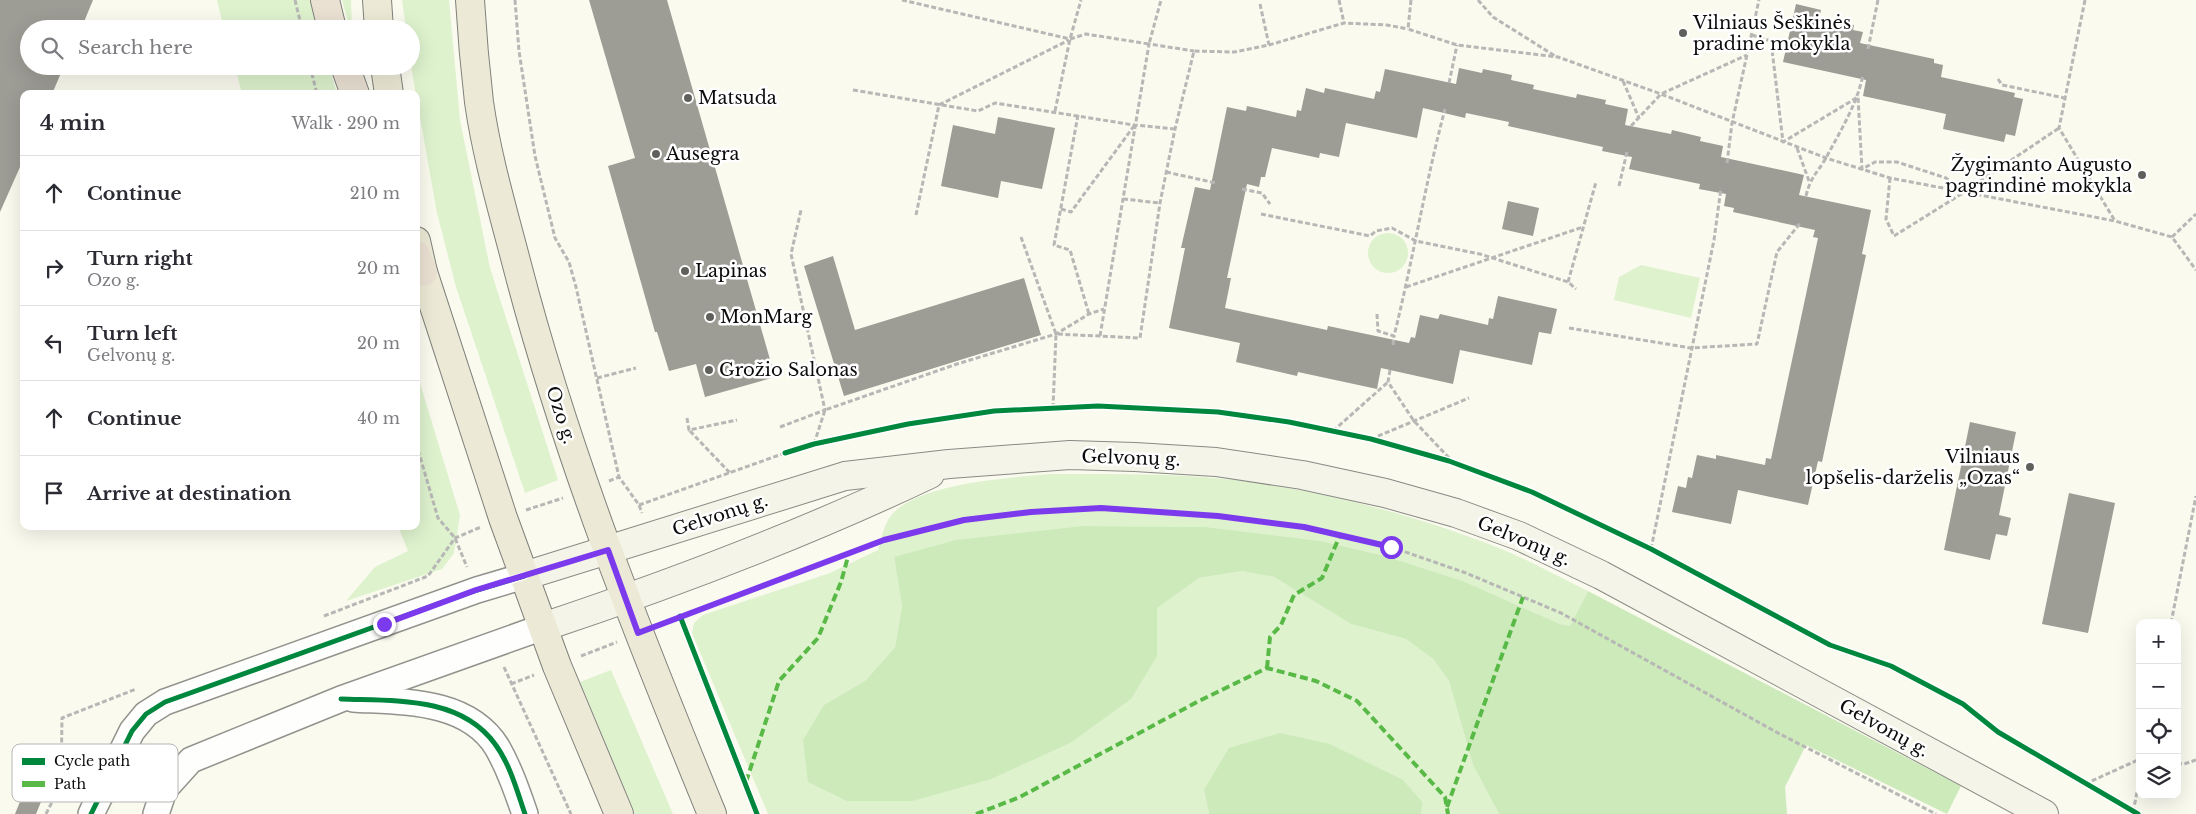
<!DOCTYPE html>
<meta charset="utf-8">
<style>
:root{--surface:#fff;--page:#f7f7f7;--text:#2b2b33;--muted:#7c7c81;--line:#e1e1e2}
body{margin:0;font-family:"Libre Baskerville",serif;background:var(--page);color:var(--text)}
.controls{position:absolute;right:15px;bottom:15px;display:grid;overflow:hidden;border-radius:10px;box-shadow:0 5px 20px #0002}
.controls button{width:45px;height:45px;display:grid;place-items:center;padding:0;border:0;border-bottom:1px solid var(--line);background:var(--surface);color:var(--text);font:25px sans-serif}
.stop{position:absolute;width:15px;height:15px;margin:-11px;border:4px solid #7c3aed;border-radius:50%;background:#fff}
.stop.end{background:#7c3aed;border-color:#fff;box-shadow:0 1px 5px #0008}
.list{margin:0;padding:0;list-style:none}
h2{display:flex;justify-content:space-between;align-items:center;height:65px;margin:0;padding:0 20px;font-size:21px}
h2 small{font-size:16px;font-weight:400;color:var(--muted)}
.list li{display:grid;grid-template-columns:32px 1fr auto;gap:15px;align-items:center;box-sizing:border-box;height:75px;padding:0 20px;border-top:1px solid var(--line)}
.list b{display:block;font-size:19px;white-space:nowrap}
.list p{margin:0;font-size:16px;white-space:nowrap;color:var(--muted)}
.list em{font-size:16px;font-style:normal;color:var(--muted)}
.icon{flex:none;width:28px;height:28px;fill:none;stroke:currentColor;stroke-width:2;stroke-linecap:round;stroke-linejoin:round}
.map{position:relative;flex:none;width:2196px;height:814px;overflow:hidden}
.search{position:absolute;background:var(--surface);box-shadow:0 5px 20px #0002;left:20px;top:20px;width:400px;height:55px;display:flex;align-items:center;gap:12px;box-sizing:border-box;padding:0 18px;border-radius:28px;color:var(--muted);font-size:19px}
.panel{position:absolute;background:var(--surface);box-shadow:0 5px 20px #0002;left:20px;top:90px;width:400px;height:440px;border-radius:10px}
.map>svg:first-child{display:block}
.green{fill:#def2ce}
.forest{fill:#cdeabb}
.building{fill:#9d9c95}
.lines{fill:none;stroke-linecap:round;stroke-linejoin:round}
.street-casing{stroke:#93938e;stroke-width:28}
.secondary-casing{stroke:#8a8a85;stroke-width:30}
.primary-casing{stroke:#80807c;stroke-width:30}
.highway-casing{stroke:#80807c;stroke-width:30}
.path{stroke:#b7b7b5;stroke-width:3;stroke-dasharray:5 2.5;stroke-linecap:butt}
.street{stroke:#fefefd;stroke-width:25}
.secondary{stroke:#f4f4e8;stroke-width:28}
.primary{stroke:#ecead6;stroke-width:28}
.highway{stroke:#eae1d3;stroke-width:28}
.quiet{stroke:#58b947;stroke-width:4;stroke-dasharray:8 4;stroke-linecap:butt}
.cycleway-casing{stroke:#fff;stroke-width:8}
.cycleway{stroke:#00873e;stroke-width:5}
.route{stroke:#7c3aed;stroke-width:6}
.poi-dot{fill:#5f5f5b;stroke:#fff;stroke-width:2}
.labels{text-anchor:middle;stroke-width:5;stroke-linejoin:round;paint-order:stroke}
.poi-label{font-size:18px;fill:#0c0c0c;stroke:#fff;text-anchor:start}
.street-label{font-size:18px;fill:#0c0c0c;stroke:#fff}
.key{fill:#fff;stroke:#b6b6b6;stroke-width:1}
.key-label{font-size:14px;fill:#0c0c0c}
</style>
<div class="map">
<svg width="2196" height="814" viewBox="0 0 2196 814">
<rect width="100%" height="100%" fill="#fafaef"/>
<g class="green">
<polygon points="217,0 311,0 319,29 224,29"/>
<polygon points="342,0 351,0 352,29 350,29"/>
<polygon points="402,0 449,0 460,120 490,268 558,480 525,493 456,287 437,213 411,66 411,29 406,29"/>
<polygon points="235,66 329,66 337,94 242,94"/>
<circle cx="1388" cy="253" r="20"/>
<polygon points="1641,265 1700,278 1691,318 1614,300 1619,277"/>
<polygon points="416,370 460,515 454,553 442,569 346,601 375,567 408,551 398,526 416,526"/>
<path d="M 1049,474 C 1111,474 1174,473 1235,480 C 1325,491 1415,515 1499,548 C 1529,560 1559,577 1588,591 L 1570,626 L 1560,624 L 1463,581 L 1385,556 L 1321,541 L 1207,527 L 1083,526 L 894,557 L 902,606 L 895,647 L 866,680 L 824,705 L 1157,656 L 1156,608 L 1199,578 L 1242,571 L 1274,577 L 1351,624 L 1406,639 L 1433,659 L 1449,681 L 1473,765 L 1499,814 L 1421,814 L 1423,803 L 1365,763 L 1330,744 L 1204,790 L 1209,814 L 768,814 L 692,633 L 694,623 L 703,615 L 830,573 L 878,550 C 881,540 883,529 888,520 C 909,483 1010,478 1049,474 Z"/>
<polygon points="611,670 673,814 635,814 580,682"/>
</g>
<g class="forest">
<polygon points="1083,526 1207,527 1321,541 1385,556 1463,581 1560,624 1570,626 1588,591 1961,786 1947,814 1806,745 1785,787 1787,814 1499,814 1473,765 1449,681 1433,659 1406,639 1351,624 1274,577 1242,571 1199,578 1157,608 1157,656 1131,699 1070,743 991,779 912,801 847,801 808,782 803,740 824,705 866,680 895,647 902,606 894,557 956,540"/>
<polygon points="1280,733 1330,744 1403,780 1423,803 1421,814 1209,814 1204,790 1229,748"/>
</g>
<g class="building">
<polygon points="0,0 93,0 81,29 29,29 29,66 64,66 52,94 24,94 24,158 0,212"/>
<polygon points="589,0 667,0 775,377 705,397 696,364 669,371 657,332 655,332 608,166 635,158"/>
<polygon points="1796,4 1821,10 1819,18 1854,25 1853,30 1863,32 1860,43 1934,59 1934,63 1943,65 1941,77 2015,93 2014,97 2023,99 2015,136 2006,134 2004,142 1943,129 1946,114 1863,96 1866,80 1783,62"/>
<polygon points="1459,68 1482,73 1483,69 1512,75 1511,80 1534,85 1533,89 1576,98 1577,94 1606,100 1605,104 1628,109 1625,125 1671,134 1672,130 1701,137 1700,141 1723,146 1721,157 1804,175 1799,195 1871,210 1862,254 1866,255 1822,462 1818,461 1808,505 1738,490 1731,524 1672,512 1678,486 1686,488 1688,477 1692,478 1697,455 1716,459 1716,455 1765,465 1766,458 1771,459 1818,238 1813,237 1815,230 1733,212 1734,208 1724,206 1726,194 1699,189 1700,184 1629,169 1632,157 1602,151 1603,147 1508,126 1509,122 1466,113 1465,118 1423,108 1417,138 1346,123 1339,157 1320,153 1319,158 1272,148 1265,177 1261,177 1259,187 1247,184 1227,278 1231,278 1225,308 1327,330 1328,326 1409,343 1411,337 1415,338 1420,315 1438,319 1440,314 1488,325 1489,318 1493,319 1498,296 1557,309 1551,334 1539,332 1532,365 1460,350 1453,384 1381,368 1377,389 1298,372 1297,376 1236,362 1240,343 1169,328 1185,248 1181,248 1195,187 1210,190 1227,107 1246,111 1247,106 1296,117 1297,110 1301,111 1306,88 1324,93 1325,88 1374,99 1376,91 1380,92 1385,69 1456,84"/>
<polygon points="998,117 1055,128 1042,189 1001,181 998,198 941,186 953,125 995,134"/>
<polygon points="1508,201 1539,208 1533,236 1502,229"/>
<polygon points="833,256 855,330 1024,278 1041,335 844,396 804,266"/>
<polygon points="1970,422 2016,432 1999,515 2011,518 2007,536 1996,534 1990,560 1944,550"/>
<polygon points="2069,493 2115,503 2088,633 2042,624"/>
<polygon points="30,777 48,785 36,814 15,814"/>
</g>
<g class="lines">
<g class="street-casing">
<g id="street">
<path d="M 353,699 C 402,702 467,699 497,747 C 509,768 517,791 525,814"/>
<polyline points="91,814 132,731 146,714 165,702 477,590 524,576"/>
<polyline points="156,814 164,790 191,760 341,699 543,627"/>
</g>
</g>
<g class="secondary-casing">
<g id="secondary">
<polyline points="524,576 845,476 949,464 1070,455 1135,457 1216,462 1302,475 1385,493 1456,513 1519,536 1601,575 2044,814"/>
<path d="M 543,627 C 675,583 804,534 930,474"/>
</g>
</g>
<g class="primary-casing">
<g id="primary">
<polyline points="377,0 379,29"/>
<path d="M 470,0 C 472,34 475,68 479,102 C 487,158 503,211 517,265 C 566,454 638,634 712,814"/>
<polyline points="385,66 389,94"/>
<polyline points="416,241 423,272 503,518 557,666 619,814"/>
</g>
</g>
<g class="highway-casing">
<g id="highway">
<polyline points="325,0 332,29"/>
<polyline points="345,66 355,94"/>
<polyline points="416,255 423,272"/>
</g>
</g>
<g class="path">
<polyline points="295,0 302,29"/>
<polyline points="515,0 519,51 535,156 555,238 569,262 576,287 619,477 639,505 642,513"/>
<polyline points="902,0 1070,39 1086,34 1149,44 1161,0"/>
<polyline points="1339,0 1344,23"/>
<polyline points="1411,0 1408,29 1457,45 1558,57 1661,94 1826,158 1890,178 1964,192 2059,128"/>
<polyline points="1478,0 1493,17 1555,56"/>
<polyline points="2085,0 2059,128 2115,221"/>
<polyline points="1260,4 1269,45"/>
<polyline points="1752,35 1771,41 1783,142 1858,97 1862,169 1875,162 1897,162 1946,178 1964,192 2115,221 2172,237 2196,270"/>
<polyline points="1868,49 1878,0"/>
<polyline points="310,66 317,94"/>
<polyline points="1998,79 2002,85 2065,98"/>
<polyline points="1623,81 1639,118"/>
<polyline points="1449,83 1457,45"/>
<polyline points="853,90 978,111 995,103 1134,125 1175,129"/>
<polyline points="1055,111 1070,39 1081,0"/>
<polyline points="1078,115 1054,245 1070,250 1089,314"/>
<polyline points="1631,126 1661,94 1747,55"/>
<polyline points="1797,148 1809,181"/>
<polyline points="1727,163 1732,123 1759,0"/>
<polyline points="1166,172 1216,183"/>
<polyline points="1890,178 1886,219 1894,236 1963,193"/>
<polyline points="1619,186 1627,152"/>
<polyline points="1242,189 1262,193 1270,204"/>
<path d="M 1806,196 C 1811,175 1818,173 1827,156 C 1841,130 1857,104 1863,75"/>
<polyline points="1123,199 1160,203"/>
<polyline points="1061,209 1071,212 1134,126"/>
<polyline points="1261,214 1370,236 1376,231 1392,228 1416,241 1480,254 1568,282 1576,289"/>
<polyline points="916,215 939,105 1069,40"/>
<polyline points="1021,237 1056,334 1140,338 1160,203 1175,129 1194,51 1234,52 1269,45 1344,23 1387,25 1408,29"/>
<polyline points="2172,237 2196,214"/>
<polyline points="1568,282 1596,182"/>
<polyline points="1406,287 1583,227"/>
<path d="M 1377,314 L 1378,331 L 1394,336 C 1413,260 1425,184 1445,109"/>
<polyline points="1569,328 1691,348 1757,344 1777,252 1801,222"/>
<polyline points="1100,336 1149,44 1194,51"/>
<polyline points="1393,345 1394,336"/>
<polyline points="1390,370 1388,382 1414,421 1453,462"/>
<polyline points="597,378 636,368"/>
<polyline points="1053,408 1056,334"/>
<polyline points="687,418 689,430 737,420"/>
<polyline points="780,427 825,410 791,254 801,210"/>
<polyline points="690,431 730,473"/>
<polyline points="1333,431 1388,382"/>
<polyline points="1371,439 1469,398"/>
<polyline points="416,443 438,518 455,538 467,567"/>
<polyline points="814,444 825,410 957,364 1056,334 1089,314 1104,309"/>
<polyline points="609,481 619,477"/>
<polyline points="639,505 785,453"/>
<polyline points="526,510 563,498"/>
<polyline points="1651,549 1714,240 1721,188"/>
<polyline points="324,616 428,576 455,538 481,527"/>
<polyline points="662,623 884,540 964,520 1031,512 1101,508 1218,516 1304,527 1391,547 1466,573 1561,613 1778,733 1936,814"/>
<polyline points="2171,623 2196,496"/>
<polyline points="581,656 617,642"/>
<polyline points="504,667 571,814"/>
<polyline points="511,684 534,675"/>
<polyline points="2177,763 2184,764 2196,760"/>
<polyline points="2085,784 2140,759"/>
<polyline points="2133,812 2140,777"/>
<polyline points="46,814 61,784 62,718 136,689"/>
</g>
<use href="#street" class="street"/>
<use href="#secondary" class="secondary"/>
<use href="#primary" class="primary"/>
<use href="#highway" class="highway"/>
<g class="quiet">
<polyline points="1267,668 1270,637 1281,625 1294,595 1322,578 1340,535"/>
<polyline points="746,782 779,681 818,638 841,582 849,553"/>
<polyline points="1447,807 1523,597"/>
<polyline points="976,814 1020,797 1197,702 1267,668 1316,681 1357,701 1445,797 1448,814"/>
</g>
<g class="cycleway-casing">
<g id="cycleway">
<polyline points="785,453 814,444 908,424 994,411 1098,406 1218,412 1289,422 1371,439 1449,461 1532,492 1651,549 1830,645 1891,666 1963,704 1998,732 2138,814"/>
<polyline points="680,616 757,814"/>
<path d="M 341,699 C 394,701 460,696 495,744 C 510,764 517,791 525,814"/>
<polyline points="91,814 132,731 146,714 165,702 477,590 524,576"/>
</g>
</g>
<use href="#cycleway" class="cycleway"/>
</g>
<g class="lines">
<polyline class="route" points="384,624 476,590 608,550 638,633 884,540 964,520 1031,512 1101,508 1218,516 1304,527 1391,547"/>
</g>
<g class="poi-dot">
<circle cx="1683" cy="33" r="5"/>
<circle cx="688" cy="98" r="5"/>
<circle cx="656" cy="154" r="5"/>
<circle cx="2142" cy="175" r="5"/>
<circle cx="685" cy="271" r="5"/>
<circle cx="710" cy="317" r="5"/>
<circle cx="709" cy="370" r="5"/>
<circle cx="2030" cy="467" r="5"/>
</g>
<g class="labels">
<g class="poi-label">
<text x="1693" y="29">Vilniaus Šeškinės<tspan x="1693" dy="21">pradinė mokykla</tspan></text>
<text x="698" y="104">Matsuda</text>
<text x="666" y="160">Ausegra</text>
<text x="2132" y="171" text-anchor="end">Žygimanto Augusto<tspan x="2132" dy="21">pagrindinė mokykla</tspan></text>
<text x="695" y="277">Lapinas</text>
<text x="720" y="323">MonMarg</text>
<text x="719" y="376">Grožio Salonas</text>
<text x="2020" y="463" text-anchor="end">Vilniaus<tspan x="2020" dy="21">lopšelis-darželis „Ozas“</tspan></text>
</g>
<g class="street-label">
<text transform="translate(561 415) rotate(72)" y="6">Ozo g.</text>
<text transform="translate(1131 458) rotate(2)" y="6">Gelvonų g.</text>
<text transform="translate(720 515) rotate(-18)" y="6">Gelvonų g.</text>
<text transform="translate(1524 541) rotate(23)" y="6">Gelvonų g.</text>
<text transform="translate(1884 728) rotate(29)" y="6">Gelvonų g.</text>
</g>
</g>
<rect x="12" y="744" width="166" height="58" rx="8" class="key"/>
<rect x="22" y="758" width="23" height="7" fill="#00873e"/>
<rect x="22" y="781" width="23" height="6" fill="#58b947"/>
<g class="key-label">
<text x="54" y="766">Cycle path</text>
<text x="54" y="789">Path</text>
</g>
</svg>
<div class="controls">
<button>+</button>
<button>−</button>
<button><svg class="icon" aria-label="locate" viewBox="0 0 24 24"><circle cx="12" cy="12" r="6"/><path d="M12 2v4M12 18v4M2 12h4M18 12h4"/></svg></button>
<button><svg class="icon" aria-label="layers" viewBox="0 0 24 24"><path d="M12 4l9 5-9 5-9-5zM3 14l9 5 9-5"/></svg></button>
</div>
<div class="stop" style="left:1391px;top:547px"></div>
<div class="stop end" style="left:384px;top:624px"></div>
<div class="search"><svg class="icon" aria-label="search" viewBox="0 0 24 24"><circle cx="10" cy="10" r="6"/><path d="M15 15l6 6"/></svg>Search here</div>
<section class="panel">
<h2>4 min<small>Walk · 290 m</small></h2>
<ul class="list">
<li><svg class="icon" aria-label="ahead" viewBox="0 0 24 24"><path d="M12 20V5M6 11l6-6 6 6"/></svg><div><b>Continue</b></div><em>210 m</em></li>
<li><svg class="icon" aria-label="right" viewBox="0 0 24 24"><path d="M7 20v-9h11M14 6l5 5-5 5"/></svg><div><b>Turn right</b><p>Ozo g.</p></div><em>20 m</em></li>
<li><svg class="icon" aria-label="left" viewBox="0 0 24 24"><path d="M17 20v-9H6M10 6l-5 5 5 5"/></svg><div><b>Turn left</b><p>Gelvonų g.</p></div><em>20 m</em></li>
<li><svg class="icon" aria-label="ahead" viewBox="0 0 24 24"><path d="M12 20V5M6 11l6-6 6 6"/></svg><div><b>Continue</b></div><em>40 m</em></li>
<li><svg class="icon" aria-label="arrive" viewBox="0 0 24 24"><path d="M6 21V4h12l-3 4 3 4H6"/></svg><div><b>Arrive at destination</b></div></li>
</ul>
</section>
</div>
